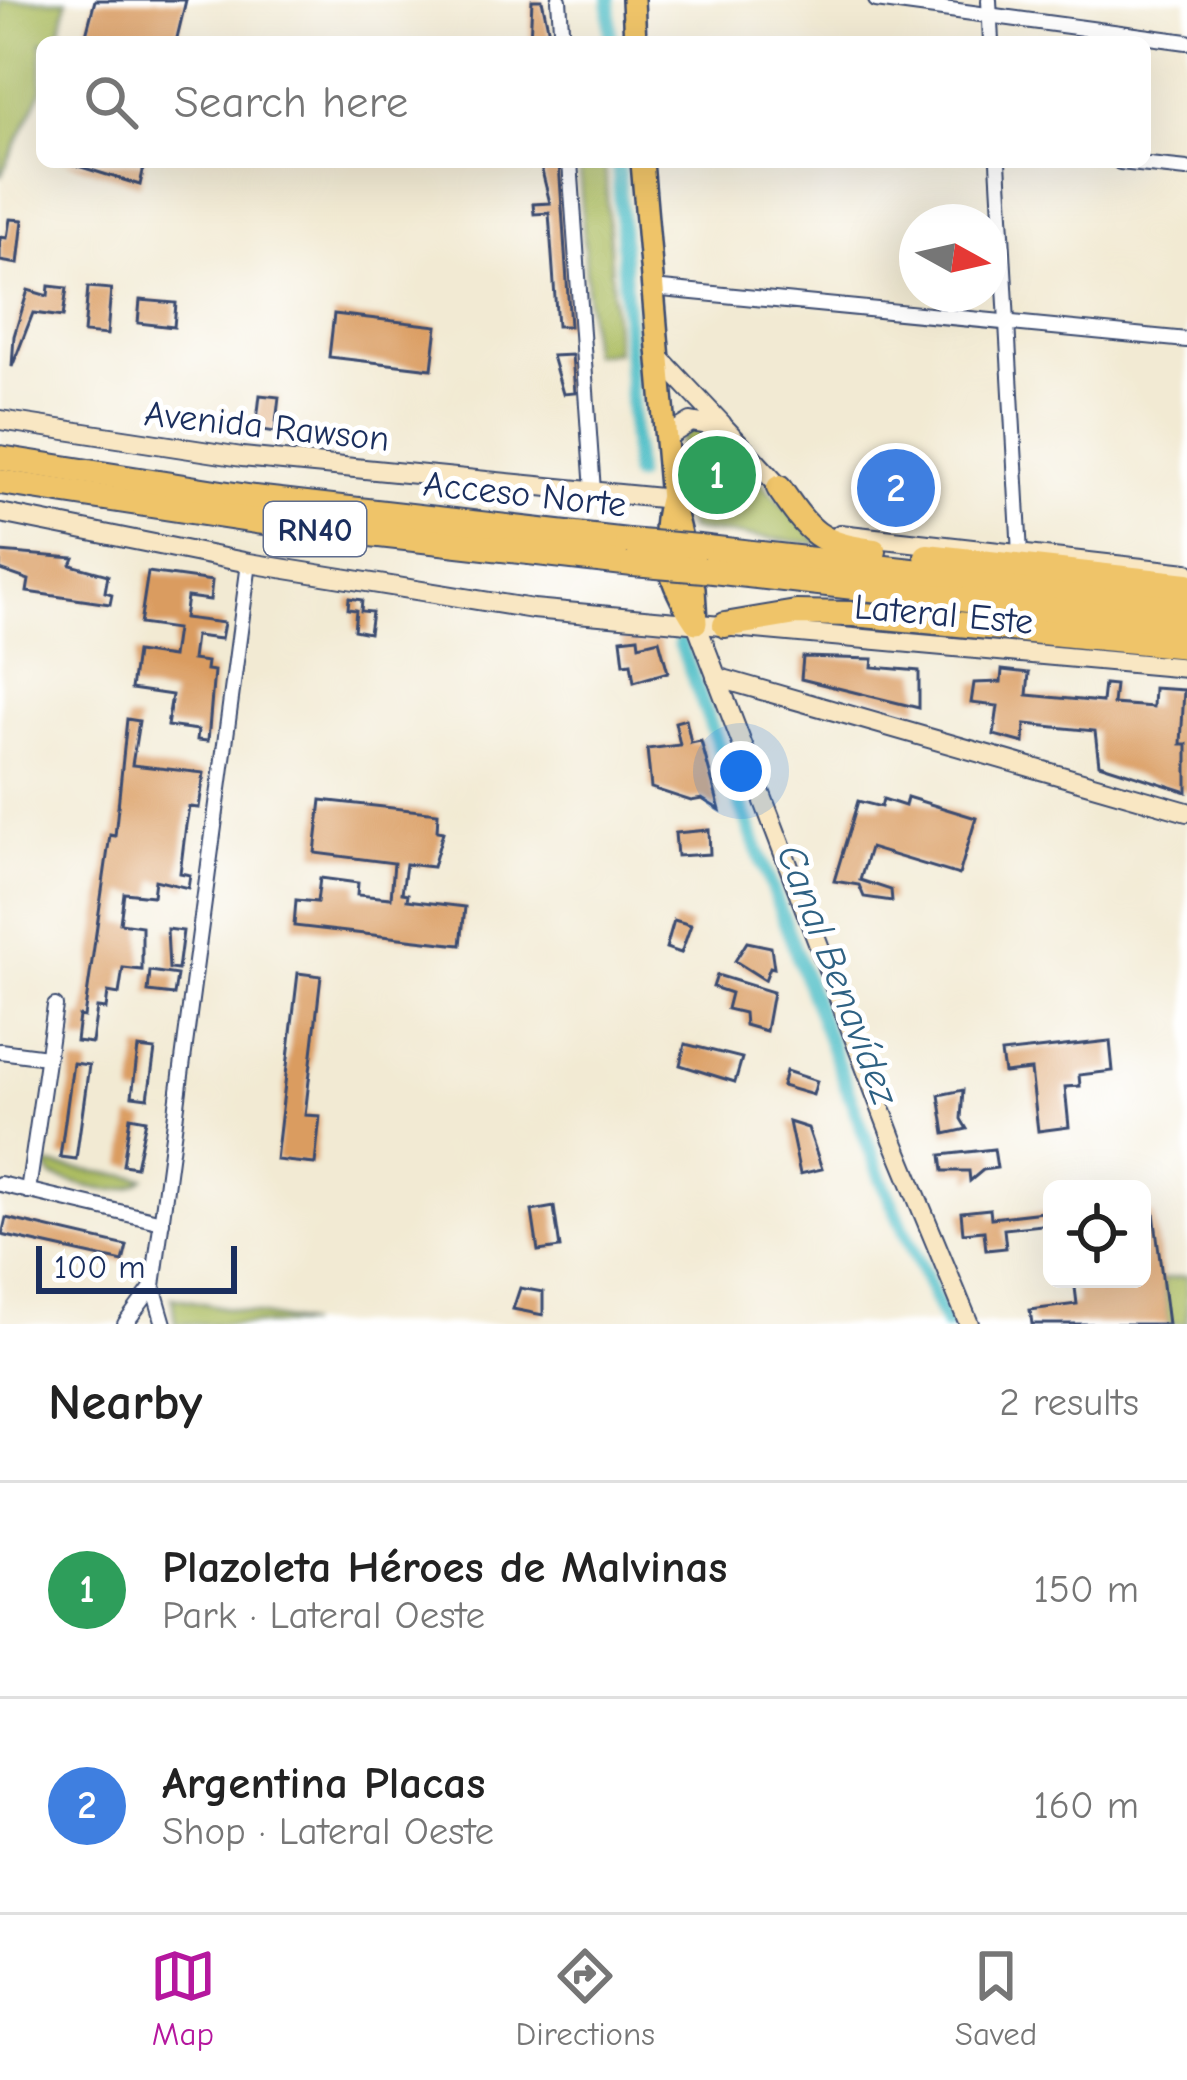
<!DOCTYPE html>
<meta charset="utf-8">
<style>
:root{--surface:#fff;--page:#f6f6f6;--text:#222;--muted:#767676;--line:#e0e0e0;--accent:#b5179e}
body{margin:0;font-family:"Comic Neue",sans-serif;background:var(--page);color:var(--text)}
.controls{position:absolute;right:36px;bottom:36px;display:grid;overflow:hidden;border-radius:18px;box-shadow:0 12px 48px #0002}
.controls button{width:108px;height:108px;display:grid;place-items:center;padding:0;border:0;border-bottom:3px solid var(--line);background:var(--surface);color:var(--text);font:60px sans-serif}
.compass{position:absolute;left:899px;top:204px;width:108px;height:108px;border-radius:50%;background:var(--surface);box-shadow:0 12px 48px #0002;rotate:98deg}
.scale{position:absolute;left:36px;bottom:30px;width:201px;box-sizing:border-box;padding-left:12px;border:6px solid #1b2f5e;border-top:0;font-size:33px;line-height:42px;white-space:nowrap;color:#1b2f5e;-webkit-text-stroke:9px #fff;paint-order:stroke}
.you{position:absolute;left:741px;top:771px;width:42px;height:42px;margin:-30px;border:9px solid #fff;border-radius:50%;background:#1a73e8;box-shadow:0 0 0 18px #1a73e833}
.badge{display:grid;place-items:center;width:78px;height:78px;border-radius:50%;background:var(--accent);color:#fff;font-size:39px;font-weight:700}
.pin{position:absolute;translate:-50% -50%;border:6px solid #fff;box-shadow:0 3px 12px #0006}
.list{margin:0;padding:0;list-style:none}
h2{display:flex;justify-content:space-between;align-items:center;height:156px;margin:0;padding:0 48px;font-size:51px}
h2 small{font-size:39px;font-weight:400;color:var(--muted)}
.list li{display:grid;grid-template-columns:78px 1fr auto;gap:36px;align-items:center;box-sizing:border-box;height:216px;padding:0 48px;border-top:3px solid var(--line)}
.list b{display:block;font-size:45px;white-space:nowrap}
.list p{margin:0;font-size:39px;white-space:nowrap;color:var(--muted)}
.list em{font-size:39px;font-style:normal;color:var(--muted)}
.icon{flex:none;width:66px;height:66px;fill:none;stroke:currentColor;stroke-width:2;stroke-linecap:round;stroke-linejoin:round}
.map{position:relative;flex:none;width:1187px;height:1324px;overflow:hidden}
.search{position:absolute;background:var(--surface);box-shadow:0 12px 48px #0002;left:36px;right:36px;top:36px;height:132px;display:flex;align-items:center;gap:30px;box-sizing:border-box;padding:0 42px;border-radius:18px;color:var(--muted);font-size:45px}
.sheet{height:588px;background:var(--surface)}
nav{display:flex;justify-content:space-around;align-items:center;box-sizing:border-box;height:168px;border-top:3px solid var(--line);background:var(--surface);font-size:33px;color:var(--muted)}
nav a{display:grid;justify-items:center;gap:6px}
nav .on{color:var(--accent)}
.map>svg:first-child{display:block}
.green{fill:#abbc5f;stroke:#63765e;stroke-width:3}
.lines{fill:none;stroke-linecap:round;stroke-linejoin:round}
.canal{stroke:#51bfc7;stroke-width:14}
.building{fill:#da9c61}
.street-casing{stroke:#3b4b70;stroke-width:18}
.secondary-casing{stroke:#3b4b70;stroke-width:22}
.primary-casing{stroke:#3b4b70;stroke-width:26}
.highway-casing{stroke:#3b4b70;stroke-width:28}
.street{stroke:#fff;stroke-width:14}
.secondary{stroke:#f9e7c3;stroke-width:18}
.primary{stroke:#efc469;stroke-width:21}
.highway{stroke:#efc469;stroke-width:24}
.highway-bridge-casing{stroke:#3b4b70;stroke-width:28;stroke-linecap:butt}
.highway-bridge{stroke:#efc469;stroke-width:24}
.labels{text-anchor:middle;stroke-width:10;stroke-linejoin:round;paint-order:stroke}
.shield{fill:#fff;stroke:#5f6d8e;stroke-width:3}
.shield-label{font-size:33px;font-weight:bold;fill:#1b2f5e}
.street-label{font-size:36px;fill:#1b2f5e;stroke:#fff}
.water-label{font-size:39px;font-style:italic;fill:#2e6183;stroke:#fff}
</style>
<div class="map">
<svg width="1187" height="1324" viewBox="0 0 1187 1324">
<rect width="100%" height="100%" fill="#fff"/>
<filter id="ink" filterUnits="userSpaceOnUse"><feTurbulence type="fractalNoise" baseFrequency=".00833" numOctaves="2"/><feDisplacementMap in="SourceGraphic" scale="24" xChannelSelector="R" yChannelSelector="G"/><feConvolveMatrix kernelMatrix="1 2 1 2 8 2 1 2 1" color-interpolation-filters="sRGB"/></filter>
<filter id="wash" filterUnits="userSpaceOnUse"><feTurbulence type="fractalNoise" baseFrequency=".004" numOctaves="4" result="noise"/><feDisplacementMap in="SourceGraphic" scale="48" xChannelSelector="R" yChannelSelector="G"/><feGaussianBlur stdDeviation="2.7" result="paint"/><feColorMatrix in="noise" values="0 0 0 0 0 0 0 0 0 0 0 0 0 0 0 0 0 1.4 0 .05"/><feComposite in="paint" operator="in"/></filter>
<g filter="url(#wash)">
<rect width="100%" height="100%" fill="#f2ead3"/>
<g class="green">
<polygon points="0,0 67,0 58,42 42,42 42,91 0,177"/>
<polygon points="605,162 616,352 591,354 579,164"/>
<polygon points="691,429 711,431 821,544 689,530 680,441"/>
<path d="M 46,1167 L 47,1165 L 144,1178 C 120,1202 82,1184 53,1177 Z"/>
<polygon points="1187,1276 1187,1324 1168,1324 1163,1279"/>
<polygon points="172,1297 307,1324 176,1324"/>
</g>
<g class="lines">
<g class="canal">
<polyline points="609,0 611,42"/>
<polyline points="618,162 635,475"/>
<polyline points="680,643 881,1179 946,1324"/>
</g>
</g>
<g id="blocks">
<g class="building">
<polygon points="95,0 186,0 176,42 84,42"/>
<polygon points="532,0 542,0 551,42 530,41"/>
<polygon points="65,162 145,162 140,185"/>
<polygon points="559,162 559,163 570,326 557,326 549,213 534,214 533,204 550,203 540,163"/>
<polygon points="10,219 23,220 18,264 0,261 0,237 7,238"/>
<polygon points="49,286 67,288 63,317 33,313 12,367 14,336 28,290 48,296"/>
<polygon points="88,287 111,289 107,335 84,333"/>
<polygon points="140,300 176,303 174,327 138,323"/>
<polygon points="334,314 437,326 432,369 329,357"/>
<polygon points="572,355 575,393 563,394 552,356"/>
<polygon points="260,395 279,397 275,432 256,429"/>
<polygon points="0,552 74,558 71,565 108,575 105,592 112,594 110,604 27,592 29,580 0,570"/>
<polygon points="148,572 212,581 210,600 187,597 184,618 224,623 221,639 195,636 192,660 207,662 206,670 214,671 208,741 197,740 198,730 167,726 172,695 131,689 136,652 172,657 176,629 140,624"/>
<polygon points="349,598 362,600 361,611 372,612 369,633 354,630 356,610 348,609"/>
<polygon points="638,637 639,645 659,640 668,672 634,682 631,663 624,664 621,639"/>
<polygon points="803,657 873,659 872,667 919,671 919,708 801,679"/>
<polygon points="1002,670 1029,673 1027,695 1102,702 1104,684 1115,685 1113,704 1153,707 1154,688 1184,690 1181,744 1187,744 1187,792 1099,764 1095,731 1025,724 1024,743 994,735 998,706 971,703 974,683 1001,682"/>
<polygon points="127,719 139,721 132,765 204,773 199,808 189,807 186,825 180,873 190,875 188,888 155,880 153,896 124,893 120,923 142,926 142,970 123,968 119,994 108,992 106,1009 97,1008 92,1043 76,1041 79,1016 84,1017 110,835 115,836"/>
<polygon points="686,719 691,743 701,741 720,810 702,799 691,801 651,788 647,749 680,745 675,722"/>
<polygon points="907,797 976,818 959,875 870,848 860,880 891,890 892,901 864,897 859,885 834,881 858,801 881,807 883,799 905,806"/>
<polygon points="321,800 438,813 437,831 443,832 433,867 406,864 402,893 408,894 407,900 465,907 461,945 294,926 296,900 317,902 320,878 358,883 357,895 391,898 394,863 315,853"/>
<polygon points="709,830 710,854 677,856 675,833"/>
<polygon points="674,920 691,925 681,953 666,948"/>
<polygon points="167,929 183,931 178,970 169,969"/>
<polygon points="747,942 771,947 774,968 770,967 765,980 735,961"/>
<polygon points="150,971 177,975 174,995 148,992"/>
<polygon points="298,973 321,976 305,1115 320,1116 315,1164 276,1160"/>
<polygon points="717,975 773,992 766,1031 745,1025 744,1013 727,1009 731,993 713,987"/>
<polygon points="1110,1041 1113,1071 1079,1075 1080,1086 1065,1087 1069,1127 1038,1131 1031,1070 1004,1073 1001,1053"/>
<polygon points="685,1044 742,1058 735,1082 680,1065"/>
<polygon points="138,1048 155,1050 148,1098 132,1096"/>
<polygon points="73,1063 89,1065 76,1159 60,1157"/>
<polygon points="786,1071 817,1081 813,1095 782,1086"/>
<polygon points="963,1090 961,1119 967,1129 945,1134 939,1095"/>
<polygon points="130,1117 146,1120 136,1167 123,1165"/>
<polygon points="789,1122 808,1128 822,1169 800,1174"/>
<polygon points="994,1149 997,1168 983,1170 970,1181 969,1171 943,1171 941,1155"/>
<polygon points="554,1207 560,1248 538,1251 532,1211"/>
<polygon points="990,1209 991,1218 1052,1211 1052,1224 1004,1229 1006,1248 986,1250 984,1231 963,1233 961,1212"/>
<polygon points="1154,1213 1168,1324 1032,1324 1030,1310 1077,1304 1074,1279 1142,1279 1142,1214"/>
<polygon points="6,1218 127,1246 123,1262 2,1235"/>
<polygon points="520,1288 543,1292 543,1315 513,1309"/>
</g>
</g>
</g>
<g filter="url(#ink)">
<use href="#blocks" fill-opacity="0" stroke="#3b4b70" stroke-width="3"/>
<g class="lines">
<g class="street-casing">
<g id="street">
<polyline points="559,0 562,42"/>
<polyline points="876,0 1187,42"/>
<polyline points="989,0 991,42"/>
<polyline points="570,162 593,491"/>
<polyline points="998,162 1020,554"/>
<polyline points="1120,162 1187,169"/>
<polyline points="652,288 1187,340"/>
<polyline points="0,1051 47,1057"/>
<polyline points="0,1184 162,1222"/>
<polyline points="28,1191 55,1006"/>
<polyline points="125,1324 153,1286"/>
<polyline points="164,1324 153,1286 249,563"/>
</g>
</g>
<g class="secondary-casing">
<g id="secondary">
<polyline points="658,356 722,424"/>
<polyline points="0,420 242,457 671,499"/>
<polyline points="665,438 691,422 725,428 785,493"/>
<polyline points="0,513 249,563 533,609 1187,668"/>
<polyline points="840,534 1187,573"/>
<polyline points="696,623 893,1140 969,1324"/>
<polyline points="716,677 1187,812"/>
</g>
</g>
<g class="primary-casing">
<g id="primary">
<polyline points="633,0 635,42"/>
<polyline points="642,162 671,499 694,589 696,623"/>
<path d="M 670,500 C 657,546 670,584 695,622"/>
</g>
</g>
<g class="highway-casing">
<g id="highway">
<polyline points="0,458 254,498 628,541"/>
<polyline points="0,482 256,521 633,564"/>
<path d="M 779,488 C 810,533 818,544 874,551"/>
<polyline points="699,547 1187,602"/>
<polyline points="927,556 1187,585"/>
<polyline points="704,570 1187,625"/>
<polyline points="725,625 796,613 853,614 1187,646"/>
</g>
</g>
<use href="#street" class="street"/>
<use href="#secondary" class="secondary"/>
<use href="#primary" class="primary"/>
<use href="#highway" class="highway"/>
<g class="highway-bridge-casing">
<g id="highway-bridge">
<polyline points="628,541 699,547"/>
<polyline points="633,564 704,570"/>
</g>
</g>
<use href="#highway-bridge" class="highway-bridge"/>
</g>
</g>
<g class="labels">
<rect class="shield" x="264" y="502" width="102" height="54" rx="9"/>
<g class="shield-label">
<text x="315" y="541">RN40</text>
</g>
<g class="street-label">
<text transform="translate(267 425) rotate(6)" y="13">Avenida Rawson</text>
<text transform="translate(525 493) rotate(6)" y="13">Acceso Norte</text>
<text transform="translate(944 613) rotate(5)" y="13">Lateral Este</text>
</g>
<g class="water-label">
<text transform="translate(839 974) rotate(69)" y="14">Canal Benavídez</text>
</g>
</g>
</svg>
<div class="controls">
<button><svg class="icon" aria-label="locate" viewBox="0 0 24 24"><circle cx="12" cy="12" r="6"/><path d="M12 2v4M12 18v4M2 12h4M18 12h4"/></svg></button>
</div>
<svg class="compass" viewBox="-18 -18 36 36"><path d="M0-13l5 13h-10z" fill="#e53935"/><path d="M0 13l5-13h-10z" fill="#767676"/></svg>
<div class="scale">100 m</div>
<div class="you"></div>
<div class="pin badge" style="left:717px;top:475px;background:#2e9e5b">1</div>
<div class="pin badge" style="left:896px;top:488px;background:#3f7fe0">2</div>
<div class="search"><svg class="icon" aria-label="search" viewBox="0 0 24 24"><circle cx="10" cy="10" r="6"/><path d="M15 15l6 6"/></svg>Search here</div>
</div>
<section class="sheet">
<h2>Nearby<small>2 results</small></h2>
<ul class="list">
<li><span class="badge" style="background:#2e9e5b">1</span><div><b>Plazoleta Héroes de Malvinas</b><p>Park · Lateral Oeste</p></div><em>150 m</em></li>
<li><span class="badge" style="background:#3f7fe0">2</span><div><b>Argentina Placas</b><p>Shop · Lateral Oeste</p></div><em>160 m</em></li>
</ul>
</section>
<nav>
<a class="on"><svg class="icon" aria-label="map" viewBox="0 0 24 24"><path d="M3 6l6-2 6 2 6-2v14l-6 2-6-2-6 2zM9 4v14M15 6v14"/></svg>Map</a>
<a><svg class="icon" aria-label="directions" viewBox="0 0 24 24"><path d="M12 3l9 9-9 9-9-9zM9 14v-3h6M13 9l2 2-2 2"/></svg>Directions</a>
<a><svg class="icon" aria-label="saved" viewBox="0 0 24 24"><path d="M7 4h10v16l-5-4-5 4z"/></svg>Saved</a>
</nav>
